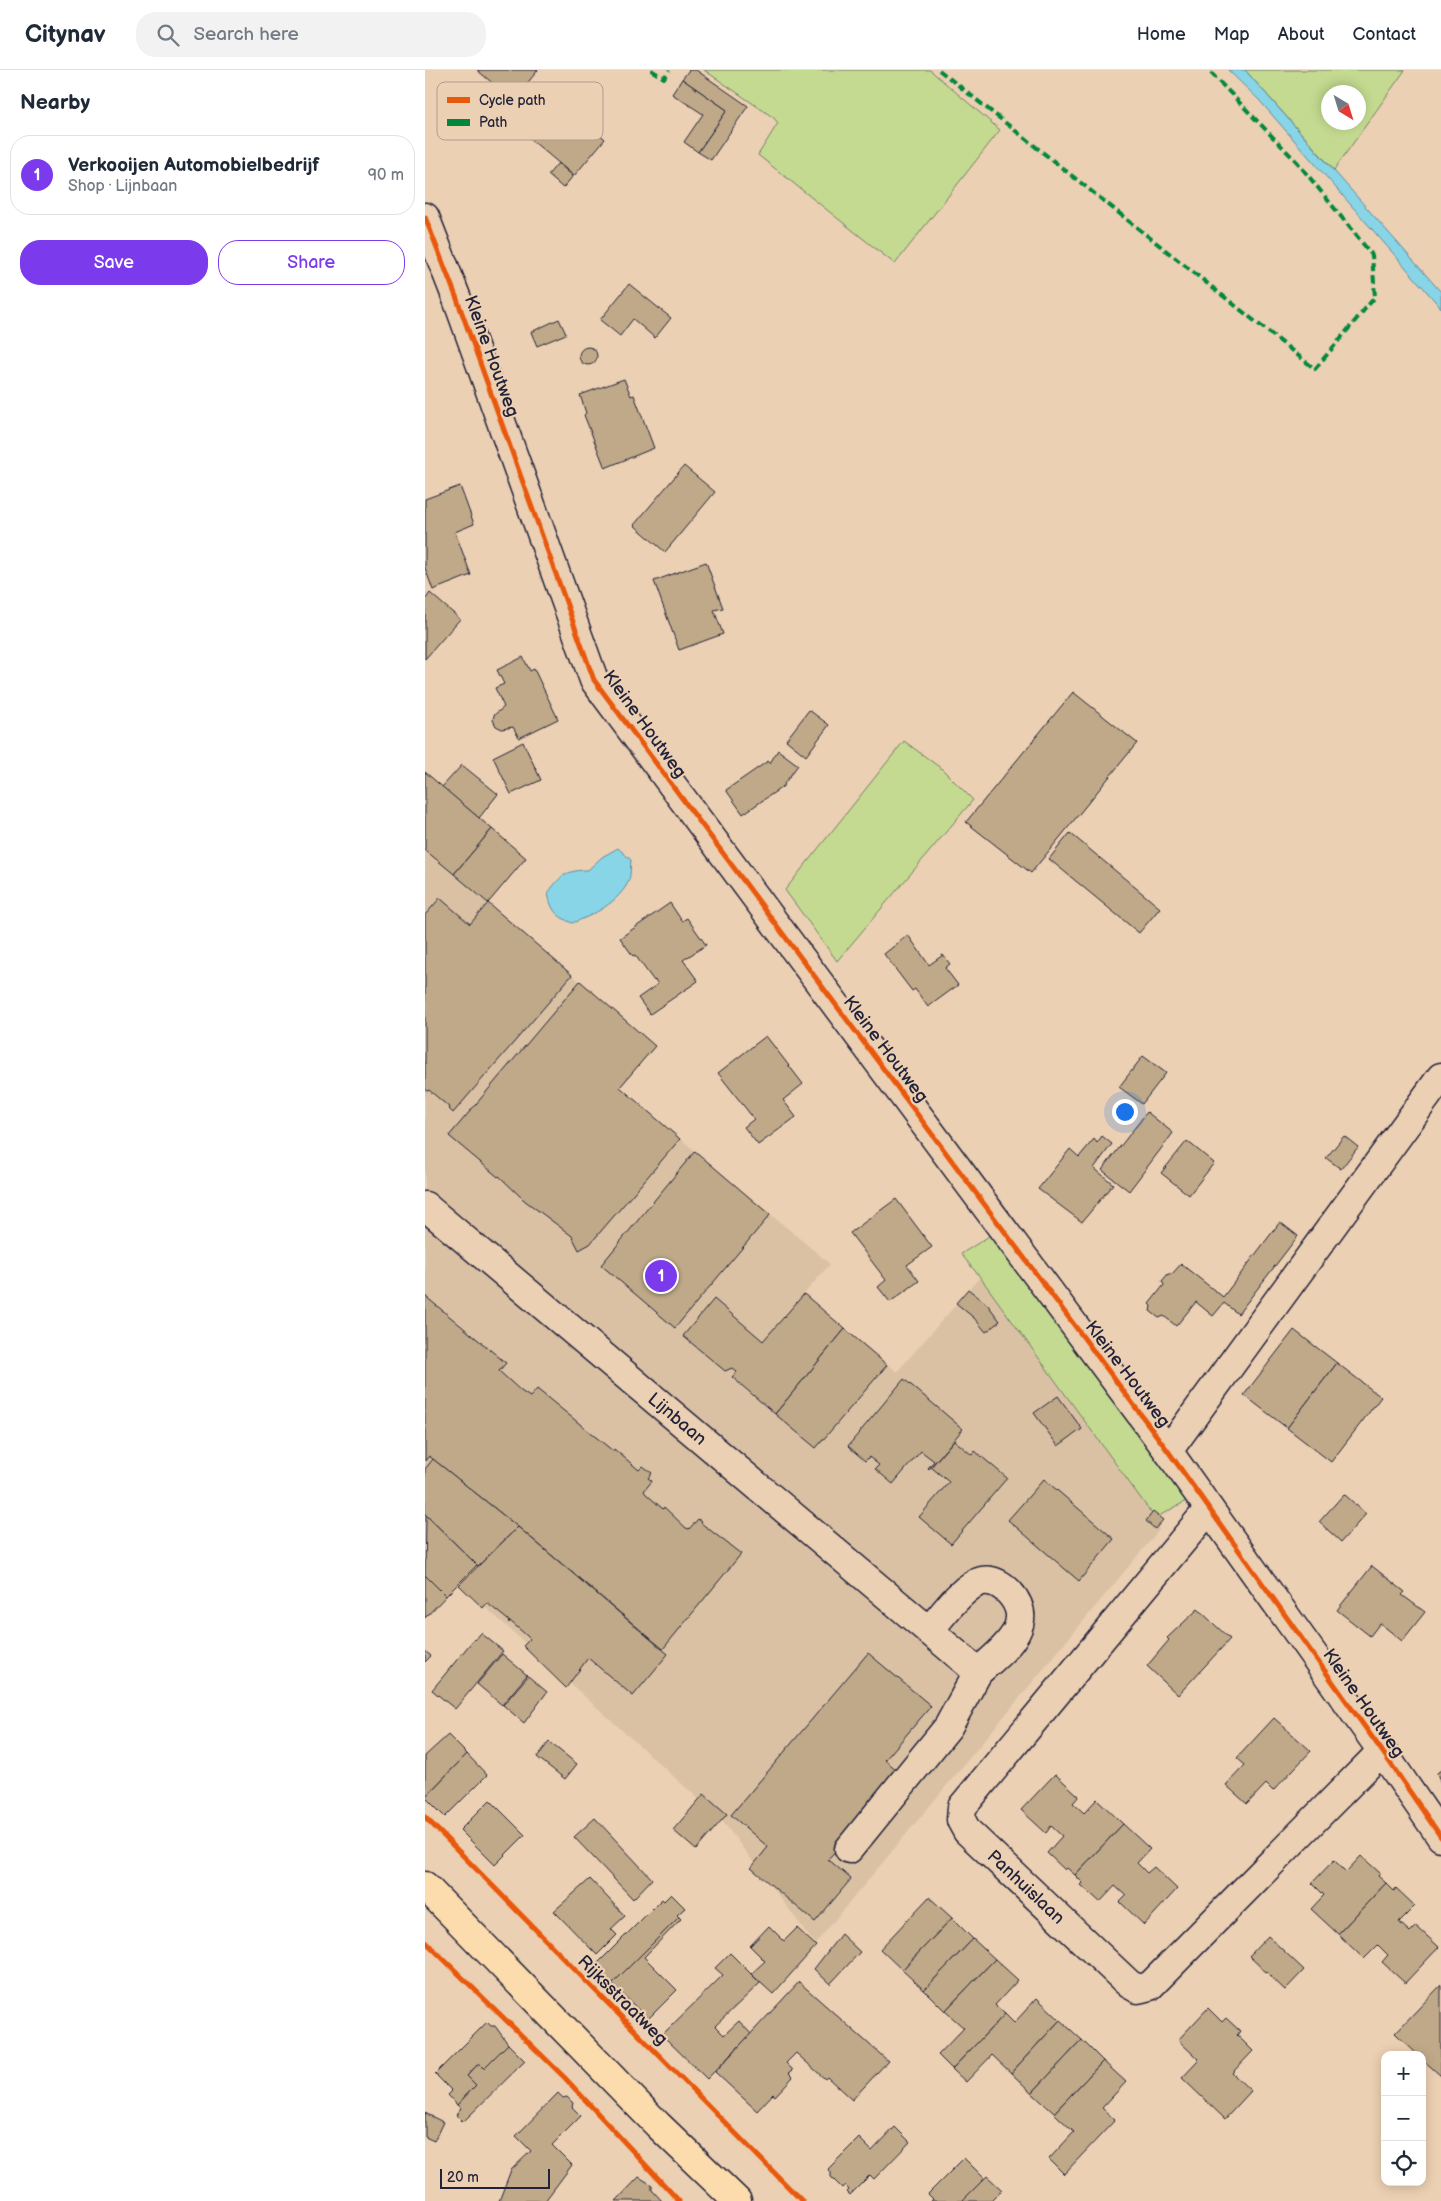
<!DOCTYPE html>
<meta charset="utf-8">
<style>
:root{--surface:#fff;--page:#f2f2f3;--text:#1f2937;--muted:#747a83;--line:#e0e1e3;--accent:#7c3aed}
body{margin:0;font-family:"Balsamiq Sans",sans-serif;background:var(--page);color:var(--text)}
.controls{position:absolute;right:15px;bottom:15px;display:grid;overflow:hidden;border-radius:10px;box-shadow:0 2px 12px #0003}
.controls button{width:45px;height:45px;display:grid;place-items:center;padding:0;border:0;border-bottom:1px solid var(--line);background:var(--surface);color:var(--text);font:25px sans-serif}
.compass{position:absolute;left:896px;top:15px;width:45px;height:45px;border-radius:50%;background:var(--surface);box-shadow:0 2px 12px #0003;rotate:142deg}
.scale{position:absolute;left:15px;bottom:12px;width:110px;box-sizing:border-box;padding-left:5px;border:2px solid #22223b;border-top:0;font-size:14px;line-height:18px;white-space:nowrap;color:#22223b;-webkit-text-stroke:4px #ecd0b3;paint-order:stroke}
.you{position:absolute;left:699px;top:1041px;width:18px;height:18px;margin:-12px;border:4px solid #fff;border-radius:50%;background:#1a73e8;box-shadow:0 0 0 8px #1a73e833}
.badge{display:grid;place-items:center;width:32px;height:32px;border-radius:50%;background:var(--accent);color:#fff;font-size:16px;font-weight:700}
.pin{position:absolute;translate:-50% -50%;border:2px solid #fff;box-shadow:0 1px 5px #0006}
.list{margin:0;padding:0;list-style:none}
h2{display:flex;justify-content:space-between;align-items:center;height:65px;margin:0;padding:0 20px;font-size:21px}
h2 small{font-size:16px;font-weight:400;color:var(--muted)}
.list li{display:grid;grid-template-columns:32px 1fr auto;gap:15px;align-items:center;box-sizing:border-box;height:80px;margin:0 10px 10px;padding:0 10px;border:1px solid var(--line);border-radius:20px}
.list b{display:block;font-size:19px;white-space:nowrap}
.list p{margin:0;font-size:16px;white-space:nowrap;color:var(--muted)}
.list em{font-size:16px;font-style:normal;color:var(--muted)}
.actions{display:flex;gap:10px;padding:15px 20px}
.actions a{flex:1;padding:11px 0;border:1px solid var(--accent);border-radius:20px;text-align:center;font-size:18px;color:var(--accent)}
.actions .main{background:var(--accent);color:#fff}
.icon{flex:none;width:28px;height:28px;fill:none;stroke:currentColor;stroke-width:2;stroke-linecap:round;stroke-linejoin:round}
.map{position:relative;flex:none;width:1016px;height:2131px;overflow:hidden}
header{display:flex;align-items:center;gap:30px;box-sizing:border-box;height:70px;padding:0 25px;background:var(--surface);border-bottom:1px solid var(--line)}
header strong{font-size:24px}
nav{display:flex;gap:28px;margin-inline-start:auto;font-size:18px}
.search{width:350px;height:45px;background:var(--page);display:flex;align-items:center;gap:12px;box-sizing:border-box;padding:0 18px;border-radius:20px;color:var(--muted);font-size:19px}
main{display:flex}
aside{flex:1;background:var(--surface)}
.map>svg:first-child{display:block}
.built{fill:#dac1a4}
.green{fill:#c4da90;stroke:#737e66;fill-rule:evenodd}
.water{fill:#87d5e6;stroke:#5f8da2}
.building{fill:#bfa988;stroke:#22223b}
.lines{fill:none;stroke-linecap:round;stroke-linejoin:round}
.minor-casing{stroke:#22223b;stroke-width:31}
.major-casing{stroke:#22223b;stroke-width:31}
.minor{stroke:#ecd0b3;stroke-width:28}
.major{stroke:#fcdcac;stroke-width:28}
.quiet{stroke:#00873e;stroke-width:4;stroke-dasharray:8 4;stroke-linecap:butt}
.cycleway-casing{stroke:#ecd0b3;stroke-width:8}
.cycleway{stroke:#e8590c;stroke-width:5}
.labels{text-anchor:middle;stroke-width:4.5;stroke-linejoin:round;paint-order:stroke}
.street-label{font-size:18px;fill:#22223b;stroke:#ecd0b3}
.key{fill:#ecd0b3;stroke:#af9c8f;stroke-width:1}
.key-label{font-size:14px;fill:#22223b}
</style>
<header>
<strong>Citynav</strong>
<div class="search"><svg class="icon" aria-label="search" viewBox="0 0 24 24"><circle cx="10" cy="10" r="6"/><path d="M15 15l6 6"/></svg>Search here</div>
<nav><a>Home</a><a>Map</a><a>About</a><a>Contact</a></nav>
</header>
<main>
<aside>
<h2>Nearby<small></small></h2>
<ul class="list">
<li><span class="badge">1</span><div><b>Verkooijen Automobielbedrijf</b><p>Shop · Lijnbaan</p></div><em>90 m</em></li>
</ul>
<div class="actions"><a class="main">Save</a><a>Share</a></div>
</aside>
<div class="map">
<svg width="1016" height="2131" viewBox="0 0 1016 2131">
<rect width="100%" height="100%" fill="#ecd0b3"/>
<filter id="ink" filterUnits="userSpaceOnUse"><feTurbulence type="fractalNoise" baseFrequency=".02" numOctaves="2"/><feDisplacementMap in="SourceGraphic" scale="10" xChannelSelector="R" yChannelSelector="G"/><feConvolveMatrix kernelMatrix="1 2 1 2 8 2 1 2 1" color-interpolation-filters="sRGB"/></filter>
<g filter="url(#ink)">
<polygon class="built" points="0,703 101,788 63,833 230,976 195,1018 405,1194 379,1224 472,1302 555,1207 730,1448 734,1460 390,1874 296,1749 0,1483"/>
<g class="green">
<polygon points="279,0 505,0 575,60 470,194 333,85 353,53 349,48"/>
<path d="M 820,0 L 980,0 L 909,100 ZM 904,22 L 934,22 L 934,52 L 904,52 Z"/>
<polygon points="479,671 517,699 548,730 412,891 360,820"/>
<polygon points="569,1163 765,1429 730,1448 555,1207 536,1184"/>
</g>
<g class="water">
<polygon points="803,0 820,0 1016,222 1016,238 834,30"/>
<path d="M 193,778 L 206,790 C 205,796 206,805 204,810 C 195,832 167,846 147,853 C 131,846 126,840 123,823 C 136,805 142,800 163,800 L 177,787 Z"/>
</g>
<g class="building">
<polygon points="52,0 113,0 100,16 109,24 97,38"/>
<polygon points="264,0 271,0 323,36 286,90 273,82 302,40 257,9"/>
<polygon points="257,9 302,40 273,82 259,72 278,44 247,24"/>
<polygon points="128,23 180,69 149,106 96,61"/>
<polygon points="133,93 148,106 138,118 123,105"/>
<polygon points="204,214 246,248 230,268 208,249 195,266 175,250"/>
<polygon points="134,249 141,264 112,276 106,262"/>
<circle cx="163" cy="286" r="9"/>
<polygon points="199,309 206,326 209,325 229,378 180,398 159,345 161,343 155,325"/>
<polygon points="259,396 290,422 240,482 209,455"/>
<polygon points="35,416 49,454 30,462 46,505 8,520 0,498 0,429"/>
<polygon points="281,492 298,538 289,540 298,564 254,580 229,511"/>
<polygon points="5,523 35,549 0,589 0,530"/>
<polygon points="98,587 105,601 109,599 133,649 94,668 88,657 77,659 71,656 68,650 69,645 79,637 70,618 79,614 72,600"/>
<polygon points="648,622 712,673 606,803 541,752"/>
<polygon points="384,640 404,655 381,686 361,670"/>
<polygon points="98,672 116,710 86,724 68,687"/>
<polygon points="353,680 373,695 359,714 360,715 318,744 301,720 343,691 345,693"/>
<polygon points="37,695 73,724 54,748 17,717"/>
<polygon points="0,702 67,759 29,804 0,780"/>
<polygon points="67,759 101,788 63,833 29,804"/>
<polygon points="645,763 735,838 714,863 624,789"/>
<polygon points="15,828 45,854 63,833 147,905 28,1043 24,1039 25,1038 4,1020 3,1021 0,1019 0,845"/>
<polygon points="245,833 257,851 262,848 281,875 258,890 273,911 225,944 213,928 233,914 230,910 229,911 210,885 208,886 195,868"/>
<polygon points="483,865 504,895 518,885 525,894 520,898 533,915 503,937 490,919 487,921 459,884"/>
<polygon points="155,911 230,976 195,1017 255,1069 165,1174 154,1180 147,1166 99,1130 74,1106 73,1107 24,1066"/>
<polygon points="341,966 378,1014 358,1030 371,1047 333,1075 319,1057 329,1049 293,1003"/>
<polygon points="718,986 741,1003 717,1034 694,1017"/>
<polygon points="722,1042 748,1063 704,1121 677,1100"/>
<polygon points="677,1066 687,1074 669,1098 688,1114 657,1152 613,1119 645,1079 654,1087 669,1069 672,1073"/>
<polygon points="919,1066 933,1077 916,1099 901,1088"/>
<polygon points="762,1071 789,1093 764,1125 736,1103"/>
<polygon points="270,1081 345,1145 250,1258 176,1195"/>
<polygon points="471,1129 507,1177 482,1195 494,1211 465,1232 453,1217 461,1210 425,1163"/>
<polygon points="855,1152 873,1166 813,1244 799,1233 788,1246 771,1232 751,1256 739,1246 734,1248 725,1241 726,1236 724,1234 739,1215 737,1211 743,1204 747,1204 756,1194 798,1227"/>
<polygon points="543,1219 562,1234 575,1251 561,1262 549,1248 531,1233"/>
<polygon points="379,1224 420,1259 350,1344 307,1307 312,1302 307,1298 300,1301 258,1266 289,1229 338,1271"/>
<polygon points="0,1226 81,1293 74,1301 96,1321 105,1327 112,1319 188,1381 189,1379 214,1400 218,1396 227,1403 223,1408 227,1411 219,1421 221,1424 238,1439 239,1437 261,1458 264,1459 273,1449 277,1452 276,1453 316,1484 238,1579 93,1457 4,1386 0,1391"/>
<polygon points="420,1259 462,1295 391,1378 350,1344"/>
<polygon points="869,1260 912,1293 862,1358 819,1325"/>
<polygon points="912,1293 956,1327 906,1392 862,1358"/>
<polygon points="479,1309 538,1359 504,1399 503,1398 509,1391 496,1381 468,1414 450,1399 454,1395 444,1387 440,1391 423,1376"/>
<polygon points="633,1326 657,1359 633,1376 609,1343"/>
<polygon points="529,1370 547,1385 550,1381 582,1408 526,1474 494,1447 524,1412 506,1397"/>
<polygon points="8,1389 93,1457 53,1496 0,1444 0,1399"/>
<polygon points="619,1409 689,1469 654,1511 583,1450"/>
<polygon points="919,1424 941,1444 916,1472 894,1452"/>
<polygon points="728,1442 738,1450 730,1459 721,1451"/>
<polygon points="1,1445 52,1495 21,1526 0,1505"/>
<polygon points="93,1457 243,1584 208,1626 163,1588 141,1618 98,1576 105,1569 101,1565 85,1551 84,1553 83,1550 62,1533 58,1538 34,1515"/>
<polygon points="947,1496 980,1522 977,1525 1000,1542 977,1571 955,1553 945,1566 912,1540"/>
<polygon points="0,1505 21,1526 0,1548"/>
<polygon points="773,1539 805,1569 753,1625 722,1596 744,1570 742,1568"/>
<polygon points="56,1563 78,1581 30,1639 7,1620 49,1569 50,1570"/>
<polygon points="0,1581 6,1586 0,1592"/>
<polygon points="443,1583 506,1636 460,1690 473,1701 410,1775 414,1777 403,1789 426,1809 390,1852 326,1798 343,1777 306,1745"/>
<polygon points="77,1584 102,1605 77,1635 52,1614"/>
<polygon points="103,1606 122,1622 99,1653 78,1635"/>
<polygon points="849,1648 886,1681 848,1721 841,1714 822,1734 801,1715 820,1695 812,1688"/>
<polygon points="23,1665 42,1684 0,1727 0,1686"/>
<polygon points="124,1672 152,1694 140,1709 112,1687"/>
<polygon points="42,1684 62,1705 20,1747 0,1727"/>
<polygon points="1016,1700 1016,1715 1012,1703"/>
<polygon points="630,1704 654,1726 648,1733 659,1743 672,1729 698,1754 650,1805 642,1798 640,1800 622,1783 637,1766 626,1756 621,1763 596,1740"/>
<polygon points="279,1724 302,1744 271,1780 248,1760"/>
<polygon points="65,1730 100,1765 70,1795 35,1760"/>
<polygon points="170,1748 227,1809 208,1829 149,1767"/>
<polygon points="698,1754 725,1779 712,1793 722,1803 729,1797 752,1819 719,1855 695,1832 701,1826 690,1816 675,1832 656,1815 658,1813 650,1805"/>
<polygon points="936,1786 955,1803 953,1806 961,1813 913,1864 886,1839 899,1825 887,1813 909,1790 921,1802"/>
<polygon points="165,1809 200,1846 186,1859 192,1865 172,1885 129,1841"/>
<polygon points="961,1813 969,1821 971,1818 990,1836 974,1852 985,1862 991,1856 1014,1877 980,1913 957,1892 963,1885 953,1875 939,1889 913,1864"/>
<polygon points="246,1824 260,1838 252,1845 254,1847 187,1914 170,1896 237,1829 239,1831"/>
<polygon points="504,1827 527,1848 477,1900 455,1879"/>
<polygon points="254,1847 256,1849 219,1887 252,1920 223,1949 187,1914"/>
<polygon points="527,1848 548,1869 499,1920 477,1900"/>
<polygon points="344,1856 359,1871 372,1858 391,1876 348,1924 326,1904 340,1891 325,1876"/>
<polygon points="416,1864 435,1882 405,1914 389,1899"/>
<polygon points="843,1866 879,1900 860,1920 824,1886"/>
<polygon points="548,1869 570,1889 520,1941 499,1920"/>
<polygon points="305,1883 335,1913 290,1956 299,1965 314,1951 326,1964 282,2009 237,1965 298,1905 290,1898"/>
<polygon points="570,1889 593,1910 570,1935 580,1944 527,1999 513,1985 539,1958 520,1941"/>
<polygon points="374,1912 463,1991 427,2030 402,2007 400,2009 371,1983 361,1993 368,2000 364,2003 368,2007 350,2026 348,2024 332,2041 290,2002"/>
<polygon points="1016,1915 1016,2006 997,1989 997,1985 993,1985 970,1963"/>
<polygon points="612,1928 635,1950 586,2003 567,1985 541,2012 527,1999 580,1944 589,1953"/>
<polygon points="783,1938 797,1952 801,1948 815,1961 812,1965 828,1981 807,2003 826,2021 800,2049 757,2008 774,1990 753,1970"/>
<polygon points="635,1950 657,1970 607,2023 586,2003"/>
<polygon points="62,1952 66,1956 70,1956 83,1974 59,1998 54,1993 42,2006 51,2015 32,2035 23,2025 27,2021 10,2004"/>
<polygon points="657,1970 678,1991 629,2043 607,2023"/>
<polygon points="83,1974 100,1991 38,2052 31,2045 36,2039 32,2035 51,2015 42,2006 54,1993 59,1998"/>
<polygon points="678,1991 701,2012 677,2038 690,2050 639,2104 624,2089 649,2062 629,2043"/>
<polygon points="133,2023 138,2028 142,2027 148,2033 147,2037 156,2046 127,2075 147,2095 120,2131 74,2131 86,2100 106,2081 91,2066"/>
<polygon points="0,2043 18,2052 9,2071 0,2067"/>
<polygon points="470,2057 485,2072 449,2109 445,2105 425,2125 422,2122 424,2120 420,2115 417,2118 406,2107 406,2102 403,2099 434,2068 447,2081"/>
<polygon points="539,2088 560,2109 537,2131 506,2131 508,2129 503,2124"/>
<polygon points="562,2106 577,2120 566,2131 537,2131"/>
<polygon points="214,2107 227,2115 227,2120 237,2131 191,2131"/>
</g>
<g class="lines">
<g class="minor-casing">
<g id="minor">
<polyline points="0,147 32,229 169,610 743,1381 957,1681 1016,1767"/>
<path id="s1" d="M 0,1136 L 553,1602 C 576,1581 614,1555 584,1522 C 577,1515 568,1509 557,1511 C 538,1515 516,1547 504,1561"/>
<polyline points="743,1381 1016,1007"/>
<path id="s2" d="M 784,1439 L 537,1737 L 536,1750 L 542,1761 L 704,1914 L 713,1919 L 725,1916 L 957,1681"/>
<polyline points="424,1779 523,1657 553,1602"/>
</g>
</g>
<g class="major-casing">
<polyline id="major" points="0,1816 233,2055 312,2131"/>
</g>
<use href="#minor" class="minor"/>
<use href="#major" class="major"/>
<g class="quiet">
<polyline points="226,0 239,8 244,0"/>
<polyline points="514,0 890,299 950,227 947,185 873,93 783,0"/>
</g>
<g class="cycleway-casing">
<g id="cycleway">
<polyline points="0,147 32,229 169,610 743,1381 957,1681 1016,1767"/>
<polyline points="0,1747 377,2131"/>
<polyline points="0,1871 140,2008 254,2131"/>
</g>
</g>
<use href="#cycleway" class="cycleway"/>
</g>
</g>
<g class="labels">
<g class="street-label">
<text transform="translate(67 286) rotate(70)" y="6">Kleine Houtweg</text>
<text transform="translate(220 654) rotate(54)" y="6">Kleine Houtweg</text>
<text transform="translate(461 979) rotate(53)" y="6">Kleine Houtweg</text>
<text transform="translate(703 1304) rotate(53)" y="6">Kleine Houtweg</text>
<text dy="6" stroke="none"><textPath href="#s1" startOffset="330">Lijnbaan</textPath></text>
<text transform="translate(939 1633) rotate(55)" y="6">Kleine Houtweg</text>
<text dy="6" stroke="none"><textPath href="#s2" startOffset="494">Panhuislaan</textPath></text>
<text transform="translate(198 1930) rotate(45)" y="6">Rijksstraatweg</text>
</g>
</g>
<rect x="12" y="12" width="166" height="58" rx="8" class="key"/>
<rect x="22" y="27" width="23" height="6" fill="#e8590c"/>
<rect x="22" y="49" width="23" height="7" fill="#00873e"/>
<g class="key-label">
<text x="54" y="35">Cycle path</text>
<text x="54" y="57">Path</text>
</g>
</svg>
<div class="controls">
<button>+</button>
<button>−</button>
<button><svg class="icon" aria-label="locate" viewBox="0 0 24 24"><circle cx="12" cy="12" r="6"/><path d="M12 2v4M12 18v4M2 12h4M18 12h4"/></svg></button>
</div>
<svg class="compass" viewBox="-18 -18 36 36"><path d="M0-13l5 13h-10z" fill="#e53935"/><path d="M0 13l5-13h-10z" fill="#747a83"/></svg>
<div class="scale">20 m</div>
<div class="you"></div>
<div class="pin badge" style="left:236px;top:1206px">1</div>
</div>
</main>
